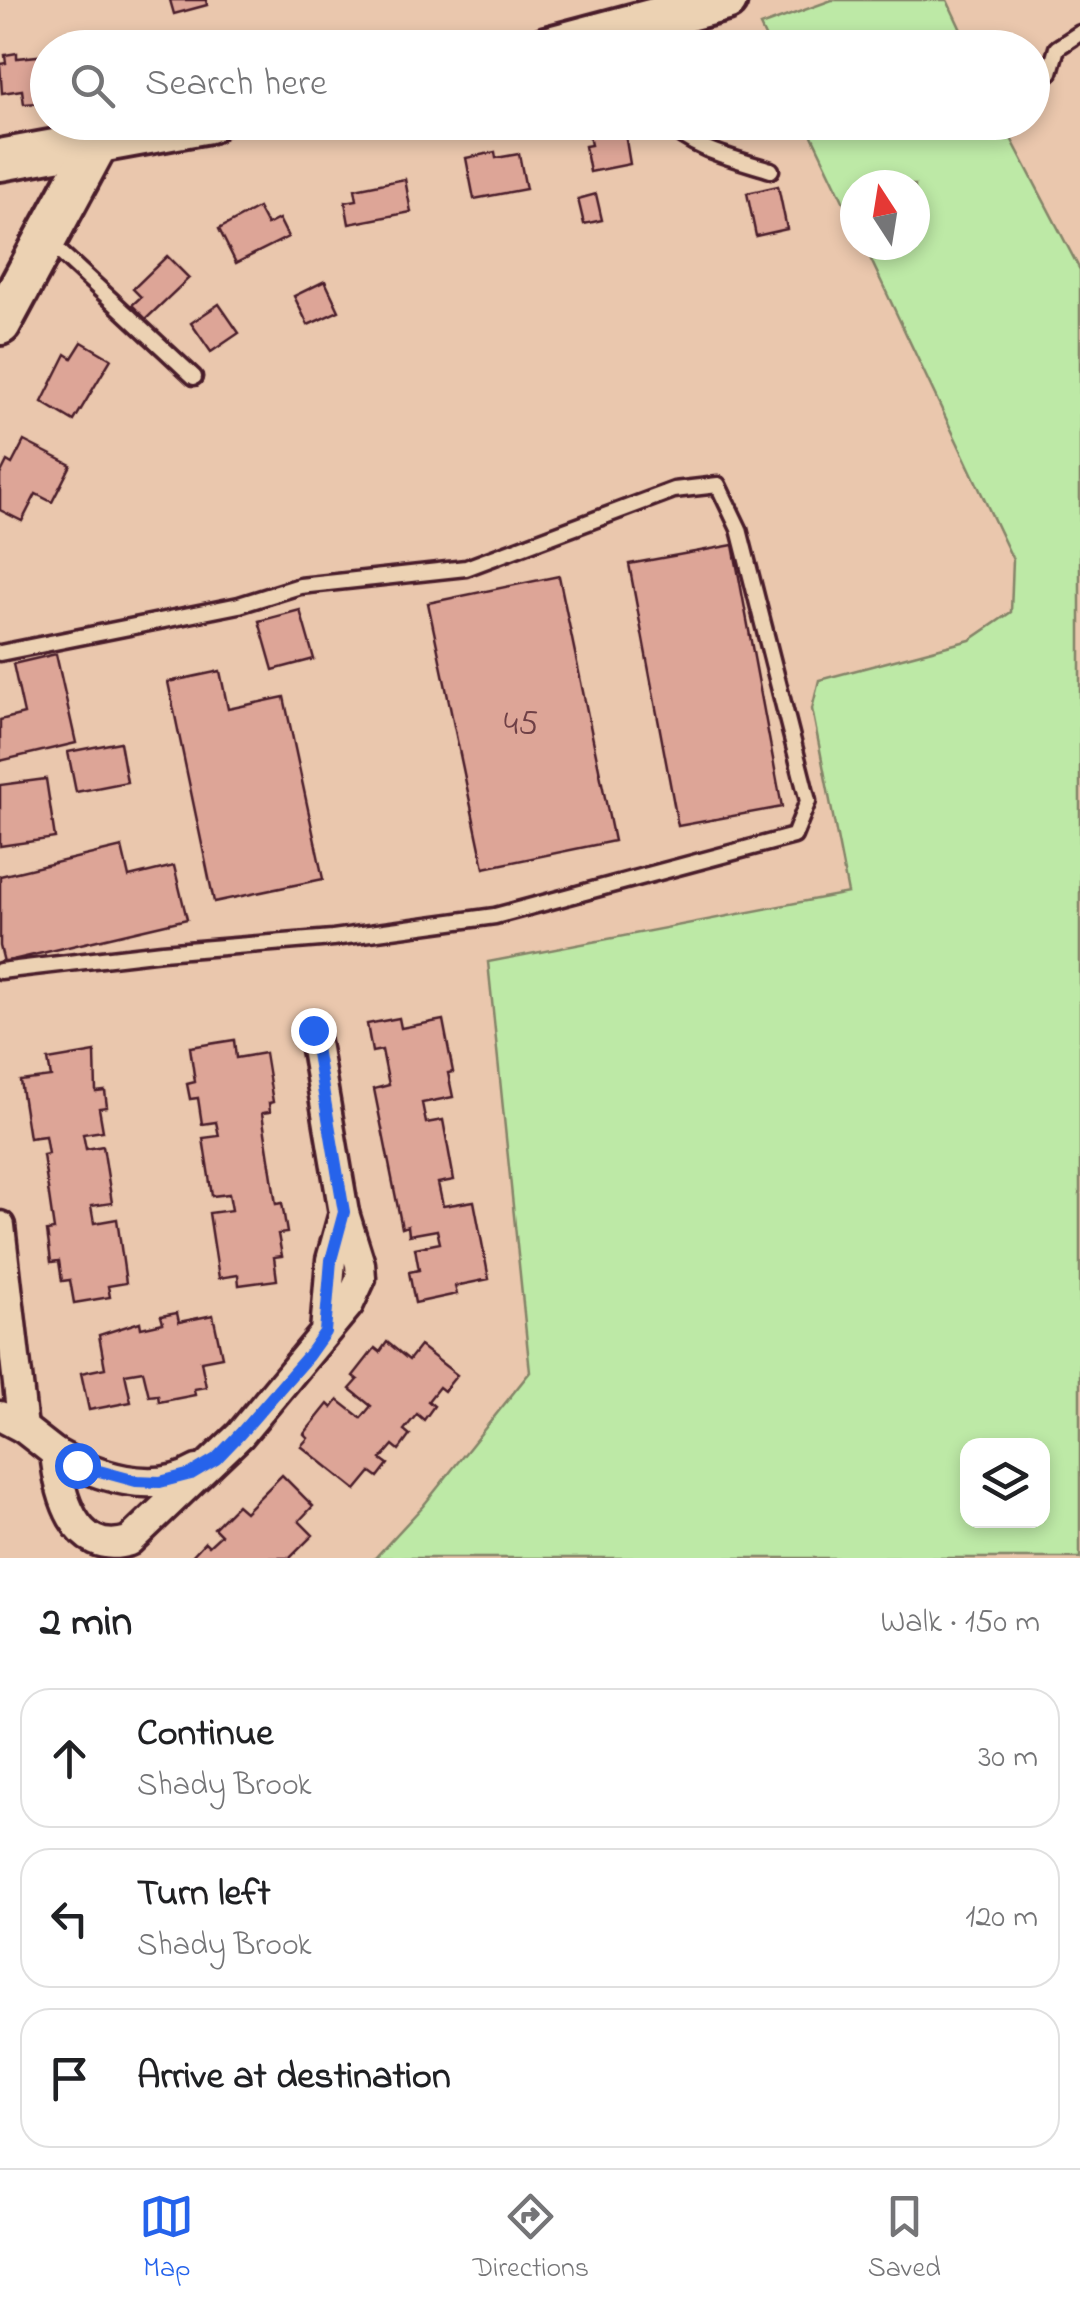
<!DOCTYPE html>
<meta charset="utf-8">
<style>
:root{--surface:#fff;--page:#f6f6f6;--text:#202124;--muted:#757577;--line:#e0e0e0;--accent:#2563eb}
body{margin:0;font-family:"Indie Flower",sans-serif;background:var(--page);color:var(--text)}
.controls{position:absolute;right:30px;bottom:30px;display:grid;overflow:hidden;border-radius:20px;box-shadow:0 5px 15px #0003}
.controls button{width:90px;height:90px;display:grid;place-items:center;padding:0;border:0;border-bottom:2px solid var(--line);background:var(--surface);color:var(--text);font:50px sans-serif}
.compass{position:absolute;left:840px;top:170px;width:90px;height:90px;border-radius:50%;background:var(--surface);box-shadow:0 5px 15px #0003;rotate:348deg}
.stop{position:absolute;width:30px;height:30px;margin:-22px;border:8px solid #2563eb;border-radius:50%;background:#fff}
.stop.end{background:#2563eb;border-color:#fff;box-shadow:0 2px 10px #0008}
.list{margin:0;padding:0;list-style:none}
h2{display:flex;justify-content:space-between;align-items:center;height:130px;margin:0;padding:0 40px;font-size:42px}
h2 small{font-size:32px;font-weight:400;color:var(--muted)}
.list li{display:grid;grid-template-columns:65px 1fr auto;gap:30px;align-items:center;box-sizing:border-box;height:140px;margin:0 20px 20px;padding:0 20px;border:2px solid var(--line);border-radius:30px}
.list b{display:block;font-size:38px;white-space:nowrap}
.list p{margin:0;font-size:32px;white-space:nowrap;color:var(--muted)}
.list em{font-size:32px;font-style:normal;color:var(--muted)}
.icon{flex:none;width:55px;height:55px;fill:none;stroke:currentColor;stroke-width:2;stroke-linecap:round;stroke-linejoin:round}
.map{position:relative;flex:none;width:1080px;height:1558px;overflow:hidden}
.search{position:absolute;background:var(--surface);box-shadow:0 5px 15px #0003;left:30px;right:30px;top:30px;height:110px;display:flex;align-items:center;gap:25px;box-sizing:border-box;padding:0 35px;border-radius:55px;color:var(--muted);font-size:38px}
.sheet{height:610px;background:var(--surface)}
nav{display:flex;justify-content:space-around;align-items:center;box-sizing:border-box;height:140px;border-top:2px solid var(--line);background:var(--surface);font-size:28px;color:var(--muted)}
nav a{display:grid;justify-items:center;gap:5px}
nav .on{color:var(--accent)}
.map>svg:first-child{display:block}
.green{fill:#bde9a6;stroke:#848468;stroke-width:2.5;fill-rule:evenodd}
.building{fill:#dda597;stroke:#4a1f2b;stroke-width:2.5}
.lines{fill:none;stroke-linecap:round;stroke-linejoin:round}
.lane-casing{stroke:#4a1f2b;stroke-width:21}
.street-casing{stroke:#4a1f2b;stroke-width:35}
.secondary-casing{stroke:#4a1f2b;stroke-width:48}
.lane{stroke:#ecd2b3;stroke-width:14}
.street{stroke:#ecd2b3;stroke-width:28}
.secondary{stroke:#ecd2b3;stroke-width:40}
.route{stroke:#2563eb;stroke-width:12}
.labels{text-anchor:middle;stroke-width:9;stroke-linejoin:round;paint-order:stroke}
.number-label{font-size:35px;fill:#6f4046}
</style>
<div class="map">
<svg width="1080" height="1558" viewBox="0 0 1080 1558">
<rect width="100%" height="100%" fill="#eac7ad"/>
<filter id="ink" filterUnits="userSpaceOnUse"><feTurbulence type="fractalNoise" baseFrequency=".01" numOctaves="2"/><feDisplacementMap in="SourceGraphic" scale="20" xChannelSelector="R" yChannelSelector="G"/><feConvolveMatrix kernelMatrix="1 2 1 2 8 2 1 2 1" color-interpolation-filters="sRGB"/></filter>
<g filter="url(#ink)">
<g class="green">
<polygon points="832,0 947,0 969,47 770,47 760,26"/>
<path d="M 806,123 L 1003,123 L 1080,270 L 1080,1558 L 375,1558 L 423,1506 L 530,1372 L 488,962 L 848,893 L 812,709 L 819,680 L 970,640 L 1011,612 L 1013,560 L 864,245 L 915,245 L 915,185 L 855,185 L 855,226 ZM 968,1446 L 1042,1446 L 1042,1520 L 968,1520 Z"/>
</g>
<g class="building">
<polygon points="170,0 206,0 207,5 174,14"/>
<polygon points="17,53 17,58 48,55 48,91 38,92 39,103 24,104 22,90 2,93 0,64 6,63 5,55"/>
<polygon points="586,122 623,122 630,164 590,172 585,146 591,145"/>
<polygon points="709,122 758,122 758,123 711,133"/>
<polygon points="495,152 496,158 519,154 526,189 474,199 466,158"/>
<polygon points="405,179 411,212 349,224 345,202 357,200 355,189"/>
<polygon points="778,186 787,229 756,236 747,193"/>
<polygon points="596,194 602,220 584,224 578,199"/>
<polygon points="258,208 267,225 279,219 288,237 236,263 219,229"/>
<polygon points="167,256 189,278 146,319 132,305 141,297 133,289"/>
<polygon points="325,281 339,311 308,325 294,296"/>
<polygon points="219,304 239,333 211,352 191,323"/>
<polygon points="82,342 111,359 74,421 42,402 66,354 72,358"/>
<polygon points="24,441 71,465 52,502 36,494 22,521 0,510 0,475 7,461 12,464"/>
<polygon points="733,545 782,807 678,826 629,564"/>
<polygon points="559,576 614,841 484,868 428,603"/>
<polygon points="300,610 314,659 273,670 259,621"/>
<polygon points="56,654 76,743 0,761 0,720 24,714 13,664"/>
<polygon points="220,671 228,709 284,697 323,879 214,902 168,682"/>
<polygon points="120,742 127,782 76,792 68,752"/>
<polygon points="46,779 55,838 0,846 0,785"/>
<polygon points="122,847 129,877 174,866 187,919 4,962 0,946 0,876"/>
<polygon points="399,1018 401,1028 443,1020 453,1072 448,1073 453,1097 422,1103 426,1123 443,1120 454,1180 438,1183 443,1206 474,1201 489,1279 455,1286 457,1294 415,1303 409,1272 419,1270 415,1248 440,1243 437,1230 409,1235 408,1226 402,1228 374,1089 389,1085 382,1050 372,1052 367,1024"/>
<polygon points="234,1040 236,1058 265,1053 273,1102 269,1103 270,1112 262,1113 276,1204 282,1203 287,1233 278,1234 282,1256 274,1257 277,1280 239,1285 238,1275 219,1278 209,1213 232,1210 229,1194 212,1196 203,1138 219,1136 216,1122 202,1124 198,1098 190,1099 187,1084 195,1082 190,1047"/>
<polygon points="95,1052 96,1092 105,1091 107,1107 99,1108 103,1131 83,1134 86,1149 103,1146 112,1203 91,1206 94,1223 117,1219 126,1283 108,1286 110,1297 74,1303 70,1280 62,1281 59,1261 51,1262 47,1231 54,1230 43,1155 48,1154 45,1136 29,1138 20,1081 51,1077 48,1060"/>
<polygon points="177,1313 179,1322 213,1315 222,1357 201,1361 206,1387 194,1389 195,1395 159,1402 158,1395 149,1396 143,1371 125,1374 131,1402 89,1410 81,1373 105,1368 99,1335 140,1322 141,1328 163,1323 161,1316"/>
<polygon points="387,1342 409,1360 420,1346 457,1375 444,1391 439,1387 428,1401 434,1406 424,1420 417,1414 404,1430 410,1435 399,1450 393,1445 381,1459 388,1464 378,1477 371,1472 356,1490 301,1446 308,1438 304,1434 328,1404 332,1408 338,1400 361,1418 371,1406 350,1389 358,1380 353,1376 375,1348 380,1352"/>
<polygon points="282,1475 313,1506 299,1521 313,1535 290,1558 190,1558 205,1542 209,1546 221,1535 214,1528 237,1505 245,1512"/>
</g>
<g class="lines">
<g class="lane-casing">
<g id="lane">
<polyline points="1050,72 1057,48 1080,33"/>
<path d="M 665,122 C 694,150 732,158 771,170"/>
<polyline points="50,243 194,377"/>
<polyline points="0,653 239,605 300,586 466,568 674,490 718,485 739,529 808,801 794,836 495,916 333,938 162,952 0,971"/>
</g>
</g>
<g class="street-casing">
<g id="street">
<polyline points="313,1031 344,1213"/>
<polyline points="0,1226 23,1428"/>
<path d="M 0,1416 L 23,1428 L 55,1453 C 59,1491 73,1558 129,1541 L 240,1435 L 349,1304 L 361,1278 L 360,1264 L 344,1213 L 331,1260 L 325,1332"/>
<path d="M 55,1453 C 96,1476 153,1496 197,1470"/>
</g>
</g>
<g class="secondary-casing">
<g id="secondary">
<polyline points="546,48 726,0"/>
<polyline points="0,160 209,122"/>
<polyline points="0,324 97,144"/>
</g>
</g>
<use href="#lane" class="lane"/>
<use href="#street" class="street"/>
<use href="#secondary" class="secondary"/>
</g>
</g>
<g class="lines" filter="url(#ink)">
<polyline class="route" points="77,1465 136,1481 160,1482 191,1474 216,1459 240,1434 308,1356 325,1332 331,1260 344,1212 313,1030"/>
</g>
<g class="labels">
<g class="number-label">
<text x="521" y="734">45</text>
</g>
</g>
</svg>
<div class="controls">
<button><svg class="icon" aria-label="layers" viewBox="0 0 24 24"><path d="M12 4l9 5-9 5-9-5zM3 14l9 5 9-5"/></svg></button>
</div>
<svg class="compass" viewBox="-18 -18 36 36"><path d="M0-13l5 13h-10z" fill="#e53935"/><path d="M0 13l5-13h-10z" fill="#757577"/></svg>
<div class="stop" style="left:77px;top:1465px"></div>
<div class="stop end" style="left:313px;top:1030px"></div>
<div class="search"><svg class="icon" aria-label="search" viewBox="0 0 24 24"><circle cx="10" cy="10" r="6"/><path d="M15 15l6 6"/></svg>Search here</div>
</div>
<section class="sheet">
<h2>2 min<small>Walk · 150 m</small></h2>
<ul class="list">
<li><svg class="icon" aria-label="ahead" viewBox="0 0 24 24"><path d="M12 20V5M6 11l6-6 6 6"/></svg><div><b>Continue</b><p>Shady Brook</p></div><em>30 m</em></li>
<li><svg class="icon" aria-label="left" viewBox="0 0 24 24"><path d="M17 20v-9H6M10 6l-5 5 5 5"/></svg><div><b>Turn left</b><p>Shady Brook</p></div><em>120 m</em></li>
<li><svg class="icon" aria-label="arrive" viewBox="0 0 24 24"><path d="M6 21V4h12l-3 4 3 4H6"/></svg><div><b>Arrive at destination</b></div></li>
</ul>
</section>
<nav>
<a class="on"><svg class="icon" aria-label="map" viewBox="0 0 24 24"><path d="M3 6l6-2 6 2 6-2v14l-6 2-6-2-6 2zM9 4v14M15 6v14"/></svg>Map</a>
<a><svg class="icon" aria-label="directions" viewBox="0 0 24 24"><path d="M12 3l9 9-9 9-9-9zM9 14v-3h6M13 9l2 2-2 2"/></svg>Directions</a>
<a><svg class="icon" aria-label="saved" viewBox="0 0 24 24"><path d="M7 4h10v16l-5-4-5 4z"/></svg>Saved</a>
</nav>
